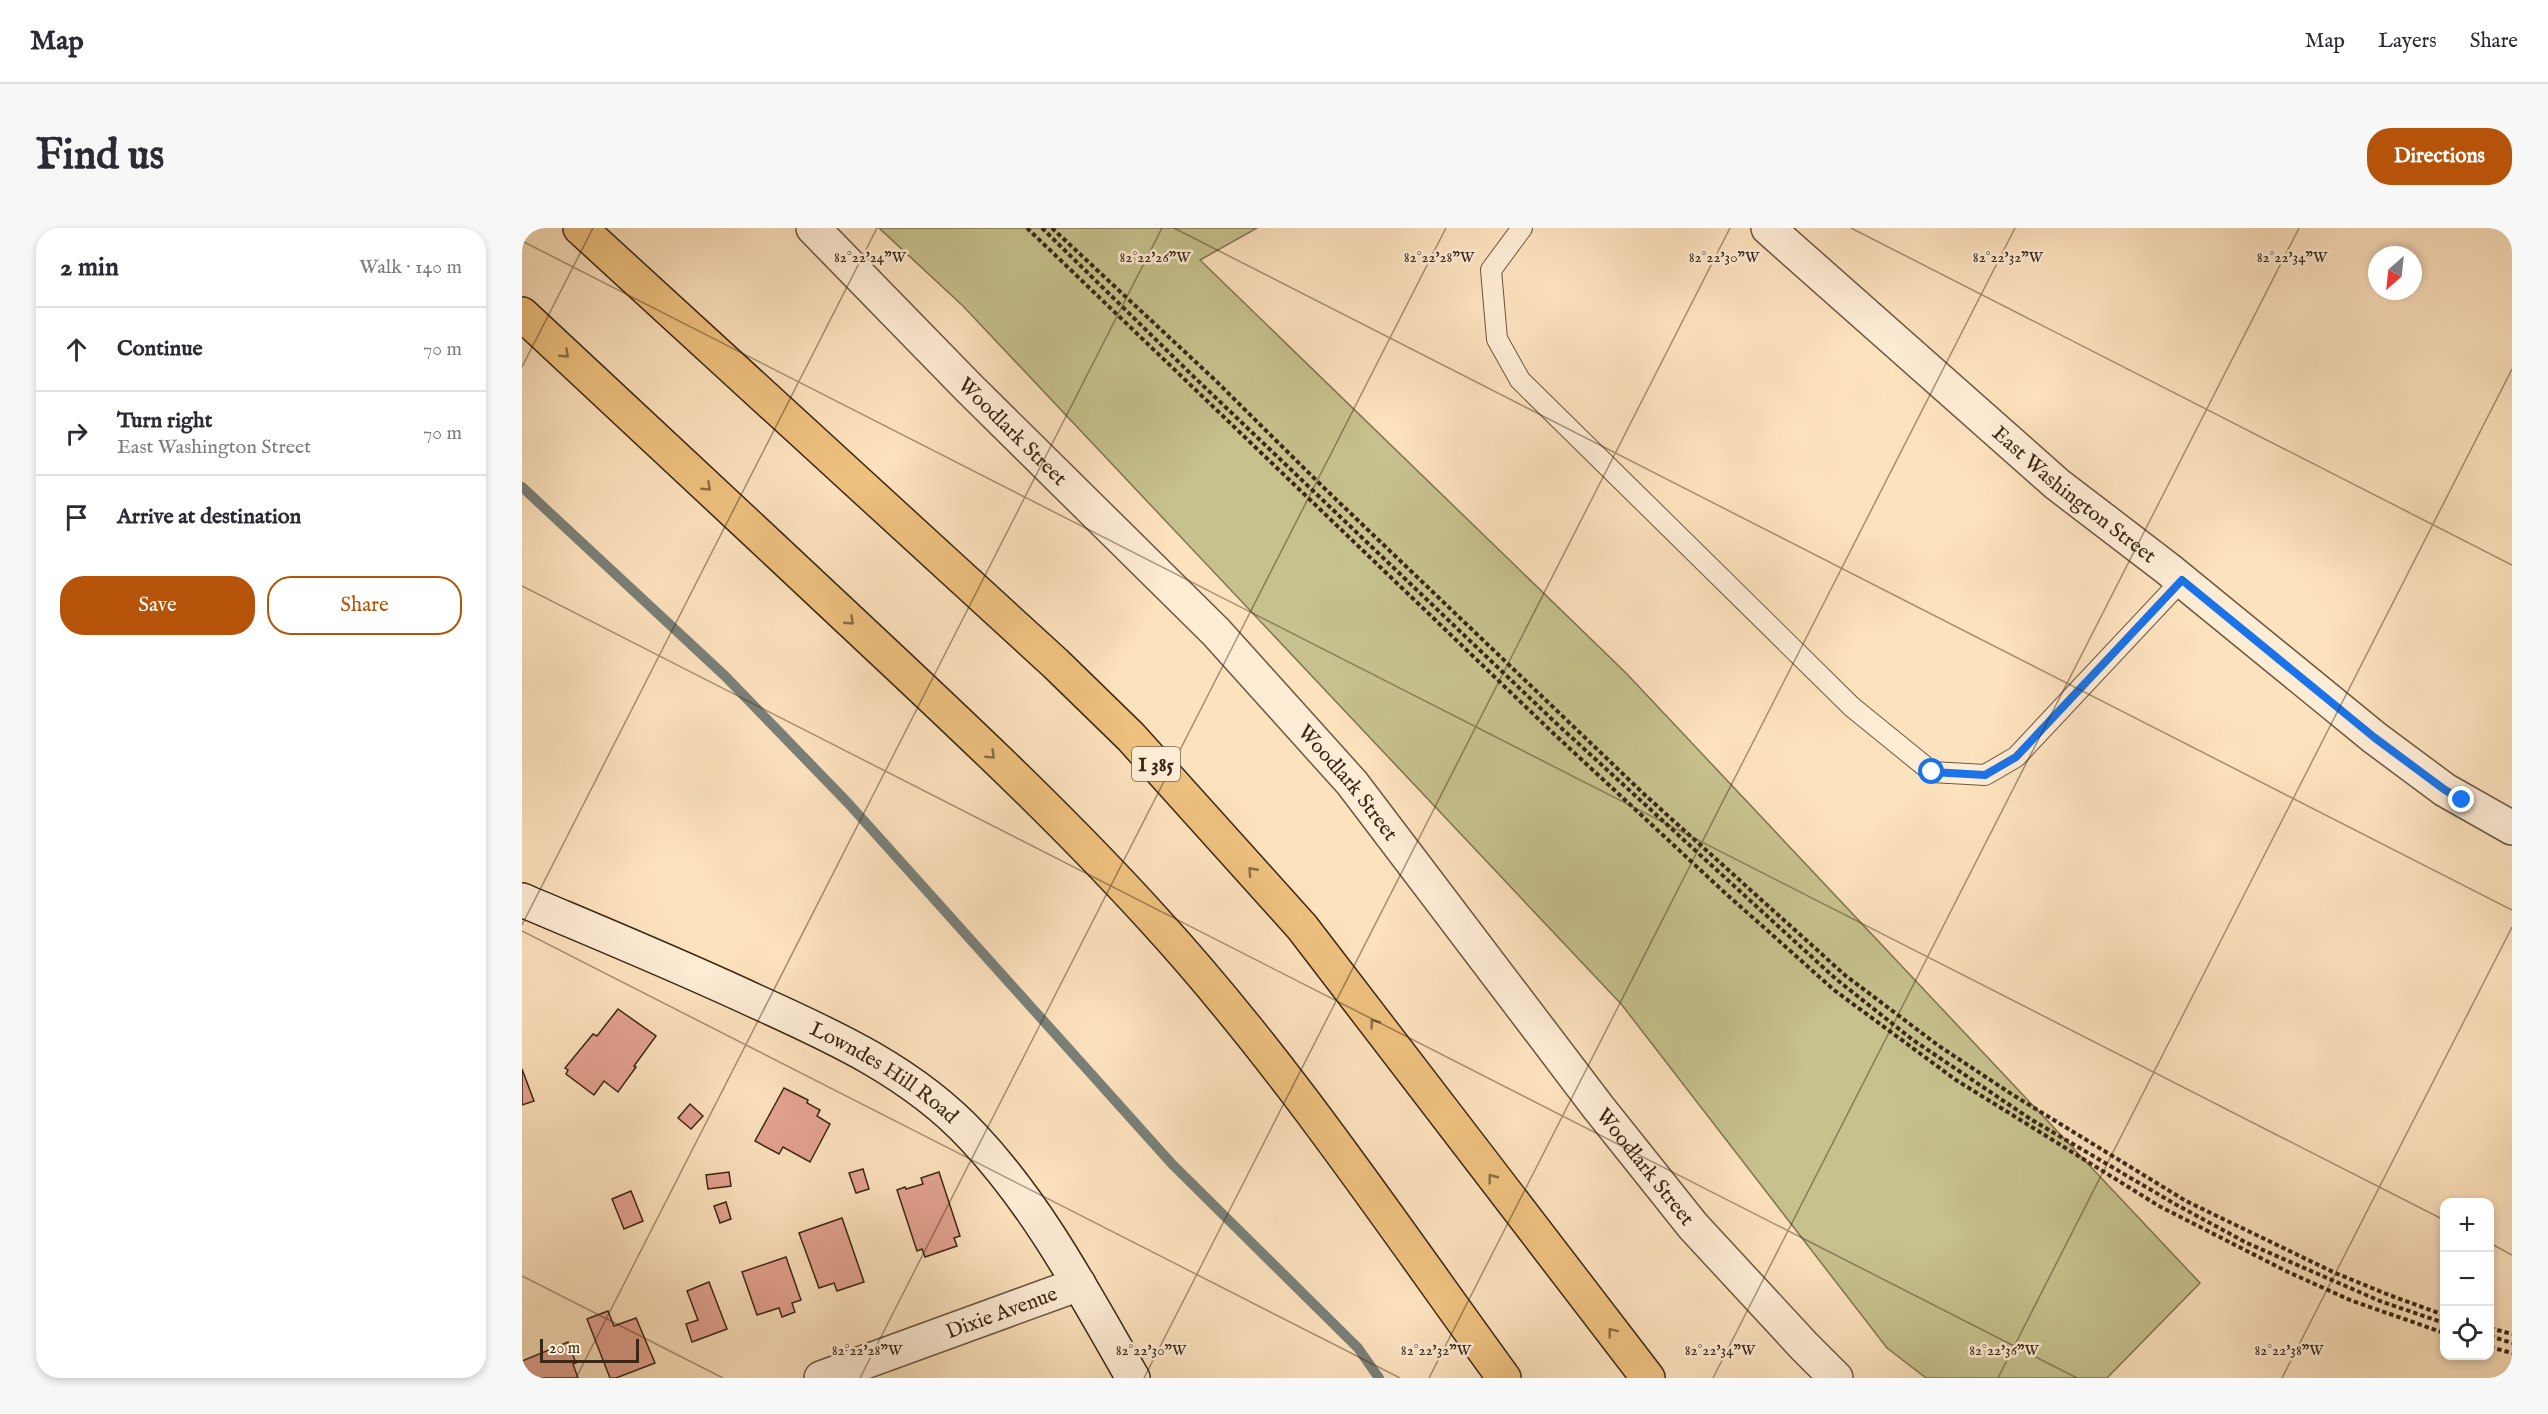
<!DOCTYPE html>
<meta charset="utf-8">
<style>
:root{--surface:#fff;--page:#f7f7f7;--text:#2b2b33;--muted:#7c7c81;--line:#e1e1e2;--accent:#b45309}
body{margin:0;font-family:"IM FELL English",serif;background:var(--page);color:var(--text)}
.controls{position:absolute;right:18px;bottom:18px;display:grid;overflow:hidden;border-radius:12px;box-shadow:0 3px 9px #0003}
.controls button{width:54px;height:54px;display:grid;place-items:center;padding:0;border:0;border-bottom:2px solid var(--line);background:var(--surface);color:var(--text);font:30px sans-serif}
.compass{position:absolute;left:1846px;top:18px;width:54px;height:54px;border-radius:50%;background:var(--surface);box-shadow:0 3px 9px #0003;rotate:207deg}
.scale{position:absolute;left:18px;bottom:15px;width:99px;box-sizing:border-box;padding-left:6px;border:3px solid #3b2715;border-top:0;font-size:16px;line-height:21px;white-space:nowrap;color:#3b2715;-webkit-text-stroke:4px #feecd5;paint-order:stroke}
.stop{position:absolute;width:18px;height:18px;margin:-14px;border:4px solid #1a73e8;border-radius:50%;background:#fff}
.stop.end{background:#1a73e8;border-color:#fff;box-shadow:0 2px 6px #0008}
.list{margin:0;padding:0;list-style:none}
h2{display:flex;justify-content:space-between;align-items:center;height:78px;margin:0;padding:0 24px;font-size:26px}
h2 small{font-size:20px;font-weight:400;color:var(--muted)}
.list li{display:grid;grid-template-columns:39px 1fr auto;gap:18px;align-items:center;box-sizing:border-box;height:84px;padding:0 24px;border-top:2px solid var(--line)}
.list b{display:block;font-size:22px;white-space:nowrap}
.list p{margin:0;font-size:20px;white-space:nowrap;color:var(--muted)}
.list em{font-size:20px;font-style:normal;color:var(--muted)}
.actions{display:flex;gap:12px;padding:18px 24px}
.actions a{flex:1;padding:14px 0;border:2px solid var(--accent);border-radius:24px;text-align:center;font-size:21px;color:var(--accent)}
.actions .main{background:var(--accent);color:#fff}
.icon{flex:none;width:33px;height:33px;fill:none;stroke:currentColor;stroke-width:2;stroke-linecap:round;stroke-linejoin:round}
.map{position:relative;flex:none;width:1990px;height:1150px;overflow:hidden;border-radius:24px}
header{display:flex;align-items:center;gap:36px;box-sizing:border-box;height:84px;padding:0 30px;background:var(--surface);border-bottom:2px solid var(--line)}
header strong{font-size:28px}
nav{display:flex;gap:33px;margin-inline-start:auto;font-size:21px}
.intro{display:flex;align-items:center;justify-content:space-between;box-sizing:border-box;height:144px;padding:0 36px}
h1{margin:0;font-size:42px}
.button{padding:15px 27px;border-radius:24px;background:var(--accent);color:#fff;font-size:21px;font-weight:700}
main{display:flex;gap:36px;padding:0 36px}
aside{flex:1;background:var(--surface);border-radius:24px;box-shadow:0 3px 9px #0003}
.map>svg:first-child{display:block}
.green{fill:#c6c18d;stroke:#807451;stroke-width:1.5}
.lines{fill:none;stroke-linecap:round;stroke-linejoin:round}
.stream{stroke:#798079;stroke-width:10}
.building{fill:#e4a391;stroke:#3b2715;stroke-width:1.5}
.lane-casing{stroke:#6c563f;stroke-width:22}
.street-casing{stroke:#6c563f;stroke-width:36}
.secondary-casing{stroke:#3b2715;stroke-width:36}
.highway-casing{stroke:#3b2715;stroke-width:36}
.path{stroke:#3b2715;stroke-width:4;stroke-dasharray:4.5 3;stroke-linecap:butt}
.lane{stroke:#feecd5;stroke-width:20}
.street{stroke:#feecd5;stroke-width:33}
.secondary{stroke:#feecd5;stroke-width:33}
.highway{stroke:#eec17f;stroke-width:33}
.oneway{stroke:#8c6c45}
.route{stroke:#1a73e8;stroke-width:8}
.ticks{fill:none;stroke:#3b2715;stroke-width:1.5;stroke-opacity:0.45}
.labels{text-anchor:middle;stroke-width:5;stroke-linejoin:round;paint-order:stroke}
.shield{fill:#feecd5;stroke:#76624f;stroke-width:1.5}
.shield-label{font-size:20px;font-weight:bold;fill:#3b2715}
.street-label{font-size:21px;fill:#3b2715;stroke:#feecd5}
.ticks-label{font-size:15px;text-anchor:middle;fill:#3b2715;stroke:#feecd5;stroke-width:5;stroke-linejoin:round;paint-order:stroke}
</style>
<header>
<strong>Map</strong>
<nav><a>Map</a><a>Layers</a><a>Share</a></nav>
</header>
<div class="intro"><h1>Find us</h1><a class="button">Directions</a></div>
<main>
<aside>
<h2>2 min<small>Walk · 140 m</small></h2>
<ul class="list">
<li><svg class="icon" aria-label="ahead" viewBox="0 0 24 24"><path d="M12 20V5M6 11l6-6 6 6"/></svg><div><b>Continue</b></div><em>70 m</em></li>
<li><svg class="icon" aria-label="right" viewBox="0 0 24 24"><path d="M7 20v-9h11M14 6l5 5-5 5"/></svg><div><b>Turn right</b><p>East Washington Street</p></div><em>70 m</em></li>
<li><svg class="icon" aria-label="arrive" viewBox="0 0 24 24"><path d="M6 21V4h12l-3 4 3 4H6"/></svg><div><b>Arrive at destination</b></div></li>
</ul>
<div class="actions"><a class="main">Save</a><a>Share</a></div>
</aside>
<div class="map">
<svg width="1990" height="1150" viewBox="0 0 1990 1150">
<rect width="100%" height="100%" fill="#fde2be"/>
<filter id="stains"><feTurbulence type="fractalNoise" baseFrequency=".00333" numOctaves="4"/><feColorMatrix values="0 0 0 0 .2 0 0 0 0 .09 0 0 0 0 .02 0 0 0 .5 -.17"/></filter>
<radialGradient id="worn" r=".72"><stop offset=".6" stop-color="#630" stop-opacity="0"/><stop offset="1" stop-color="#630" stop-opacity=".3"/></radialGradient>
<polygon class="green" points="357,0 735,0 678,32 1104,445 1678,1055 1585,1150 1404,1150 1365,1120 1100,777 441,78"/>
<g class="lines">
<polyline class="stream" points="0,259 203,448 326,575 650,936 836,1120 857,1150"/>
</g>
<g class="building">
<polygon points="96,781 134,808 112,838 114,839 96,864 82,853 72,867 44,846 46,842 43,840 71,806 75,808"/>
<polygon points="0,841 12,873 0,877"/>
<polygon points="262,860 286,872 285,875 298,882 295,888 308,896 288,934 261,919 257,926 233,913"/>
<polygon points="168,876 181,888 169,901 156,890"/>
<polygon points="341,941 347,961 334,965 327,945"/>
<polygon points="207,944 209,958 186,961 184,947"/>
<polygon points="417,944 438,1008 432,1010 435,1018 403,1029 400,1021 395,1023 375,962 383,959 384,961 401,956 399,950"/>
<polygon points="109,963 121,993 102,1001 90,971"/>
<polygon points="204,974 209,991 198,995 192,978"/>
<polygon points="320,990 342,1054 315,1063 312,1055 297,1060 277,1005"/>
<polygon points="264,1029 279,1072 270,1075 273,1084 260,1089 257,1080 235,1087 220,1044"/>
<polygon points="187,1054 205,1101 170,1114 164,1096 176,1092 165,1063"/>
<polygon points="86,1083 92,1098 114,1090 133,1135 94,1150 88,1150 65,1091"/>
<polygon points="46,1114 54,1135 51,1136 56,1150 0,1150 0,1133"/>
</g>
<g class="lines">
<g class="lane-casing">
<polyline id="lane" points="1000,0 969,42 975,111 998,152 1330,479 1410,544 1463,547 1494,529 1660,352"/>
</g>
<g class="street-casing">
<g id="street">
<path id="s1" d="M 291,0 L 447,160 L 694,404 L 830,555 L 1076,879 L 1171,998 L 1282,1118 L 1314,1150"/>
<path id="s2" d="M 1246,0 L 1535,256 L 1646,341 L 1853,510 L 1923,562 L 1990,600"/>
<path id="s3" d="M 299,1150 L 557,1056"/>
</g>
</g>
<g class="secondary-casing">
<g id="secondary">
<path id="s4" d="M 0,672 C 78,705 156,737 233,773 C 311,808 392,845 451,909 C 517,979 563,1067 611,1150"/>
</g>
</g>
<g class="highway-casing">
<g id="highway">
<polyline points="58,0 533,435 609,509 780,699 1126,1150"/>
<path d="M 0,86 C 118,196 235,305 352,415 C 448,505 544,595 632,692 C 762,834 869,995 982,1150"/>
</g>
</g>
<g class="path">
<polyline points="505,0 1031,505 1201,663 1312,762 1434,852 1637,978 1764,1043 1828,1072 1922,1105"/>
<polyline points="520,0 670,147 1036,497 1314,751 1391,812 1510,892 1653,976 1725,1015 1858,1073 1922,1095"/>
<polyline points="530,0 693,152 799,257 1124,568 1324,748 1417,818 1491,867 1664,973 1811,1044 1867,1067 1922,1087"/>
<polyline points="1968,1100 1990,1106"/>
<polyline points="1968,1108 1990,1115"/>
<polyline points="1968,1119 1990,1125"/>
</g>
<use href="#lane" class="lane"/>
<use href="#street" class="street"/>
<use href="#secondary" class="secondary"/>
<use href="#highway" class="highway"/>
</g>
<defs><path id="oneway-chevron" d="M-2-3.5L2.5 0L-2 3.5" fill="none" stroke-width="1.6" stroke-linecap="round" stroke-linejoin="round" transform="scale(1.5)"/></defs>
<g class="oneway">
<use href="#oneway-chevron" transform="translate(43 126) rotate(43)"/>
<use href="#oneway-chevron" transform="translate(185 259) rotate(43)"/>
<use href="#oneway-chevron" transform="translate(328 393) rotate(43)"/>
<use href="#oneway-chevron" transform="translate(469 527) rotate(44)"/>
<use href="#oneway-chevron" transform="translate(730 643) rotate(-132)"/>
<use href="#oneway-chevron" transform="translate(852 795) rotate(-127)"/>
<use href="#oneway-chevron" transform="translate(970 950) rotate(-127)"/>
<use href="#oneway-chevron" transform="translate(1090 1104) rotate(-128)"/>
</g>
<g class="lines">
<polyline class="route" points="1410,544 1463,547 1494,529 1660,352 1853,510 1923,562 1940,572"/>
</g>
<path class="ticks" d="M 652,0 L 1990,682M 1329,0 L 1990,337M 0,13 L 1922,992M 0,139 L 71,0M 0,358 L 1555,1150M 0,697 L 355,0M 0,703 L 878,1150M 1968,1015 L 1990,1027M 0,1048 L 201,1150M 54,1150 L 640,0M 338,1150 L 924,0M 622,1150 L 1208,0M 907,1150 L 1493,0M 1191,1150 L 1777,0M 1476,1150 L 1990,141M 1760,1150 L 1990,699"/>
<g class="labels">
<rect class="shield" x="610" y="519" width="48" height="34" rx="4.5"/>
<g class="shield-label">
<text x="634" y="543">I 385</text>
</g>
<g class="street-label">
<text dy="7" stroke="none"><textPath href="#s1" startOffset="285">Woodlark Street</textPath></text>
<text dy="7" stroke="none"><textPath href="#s2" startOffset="406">East Washington Street</textPath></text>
<text dy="7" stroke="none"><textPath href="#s1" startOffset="771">Woodlark Street</textPath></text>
<text dy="7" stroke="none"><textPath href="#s4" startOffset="402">Lowndes Hill Road</textPath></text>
<text dy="7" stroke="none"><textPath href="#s1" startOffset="1257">Woodlark Street</textPath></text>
<text dy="7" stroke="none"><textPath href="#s3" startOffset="192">Dixie Avenue</textPath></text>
</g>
</g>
<g class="ticks-label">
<text x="348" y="34">82°22'24"W</text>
<text x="633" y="34">82°22'26"W</text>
<text x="917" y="34">82°22'28"W</text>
<text x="1202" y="34">82°22'30"W</text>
<text x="1486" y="34">82°22'32"W</text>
<text x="1770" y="34">82°22'34"W</text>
<text x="345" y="1127">82°22'28"W</text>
<text x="629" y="1127">82°22'30"W</text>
<text x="914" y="1127">82°22'32"W</text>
<text x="1198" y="1127">82°22'34"W</text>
<text x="1482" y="1127">82°22'36"W</text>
<text x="1767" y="1127">82°22'38"W</text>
</g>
<rect width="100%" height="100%" filter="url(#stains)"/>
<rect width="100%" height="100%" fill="url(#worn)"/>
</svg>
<div class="controls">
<button>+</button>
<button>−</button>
<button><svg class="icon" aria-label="locate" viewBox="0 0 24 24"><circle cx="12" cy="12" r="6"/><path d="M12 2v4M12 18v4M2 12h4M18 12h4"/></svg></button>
</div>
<svg class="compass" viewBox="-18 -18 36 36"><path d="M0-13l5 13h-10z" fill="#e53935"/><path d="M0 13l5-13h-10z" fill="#7c7c81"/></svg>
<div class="scale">20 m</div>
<div class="stop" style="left:1410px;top:544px"></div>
<div class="stop end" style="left:1940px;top:572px"></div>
</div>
</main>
